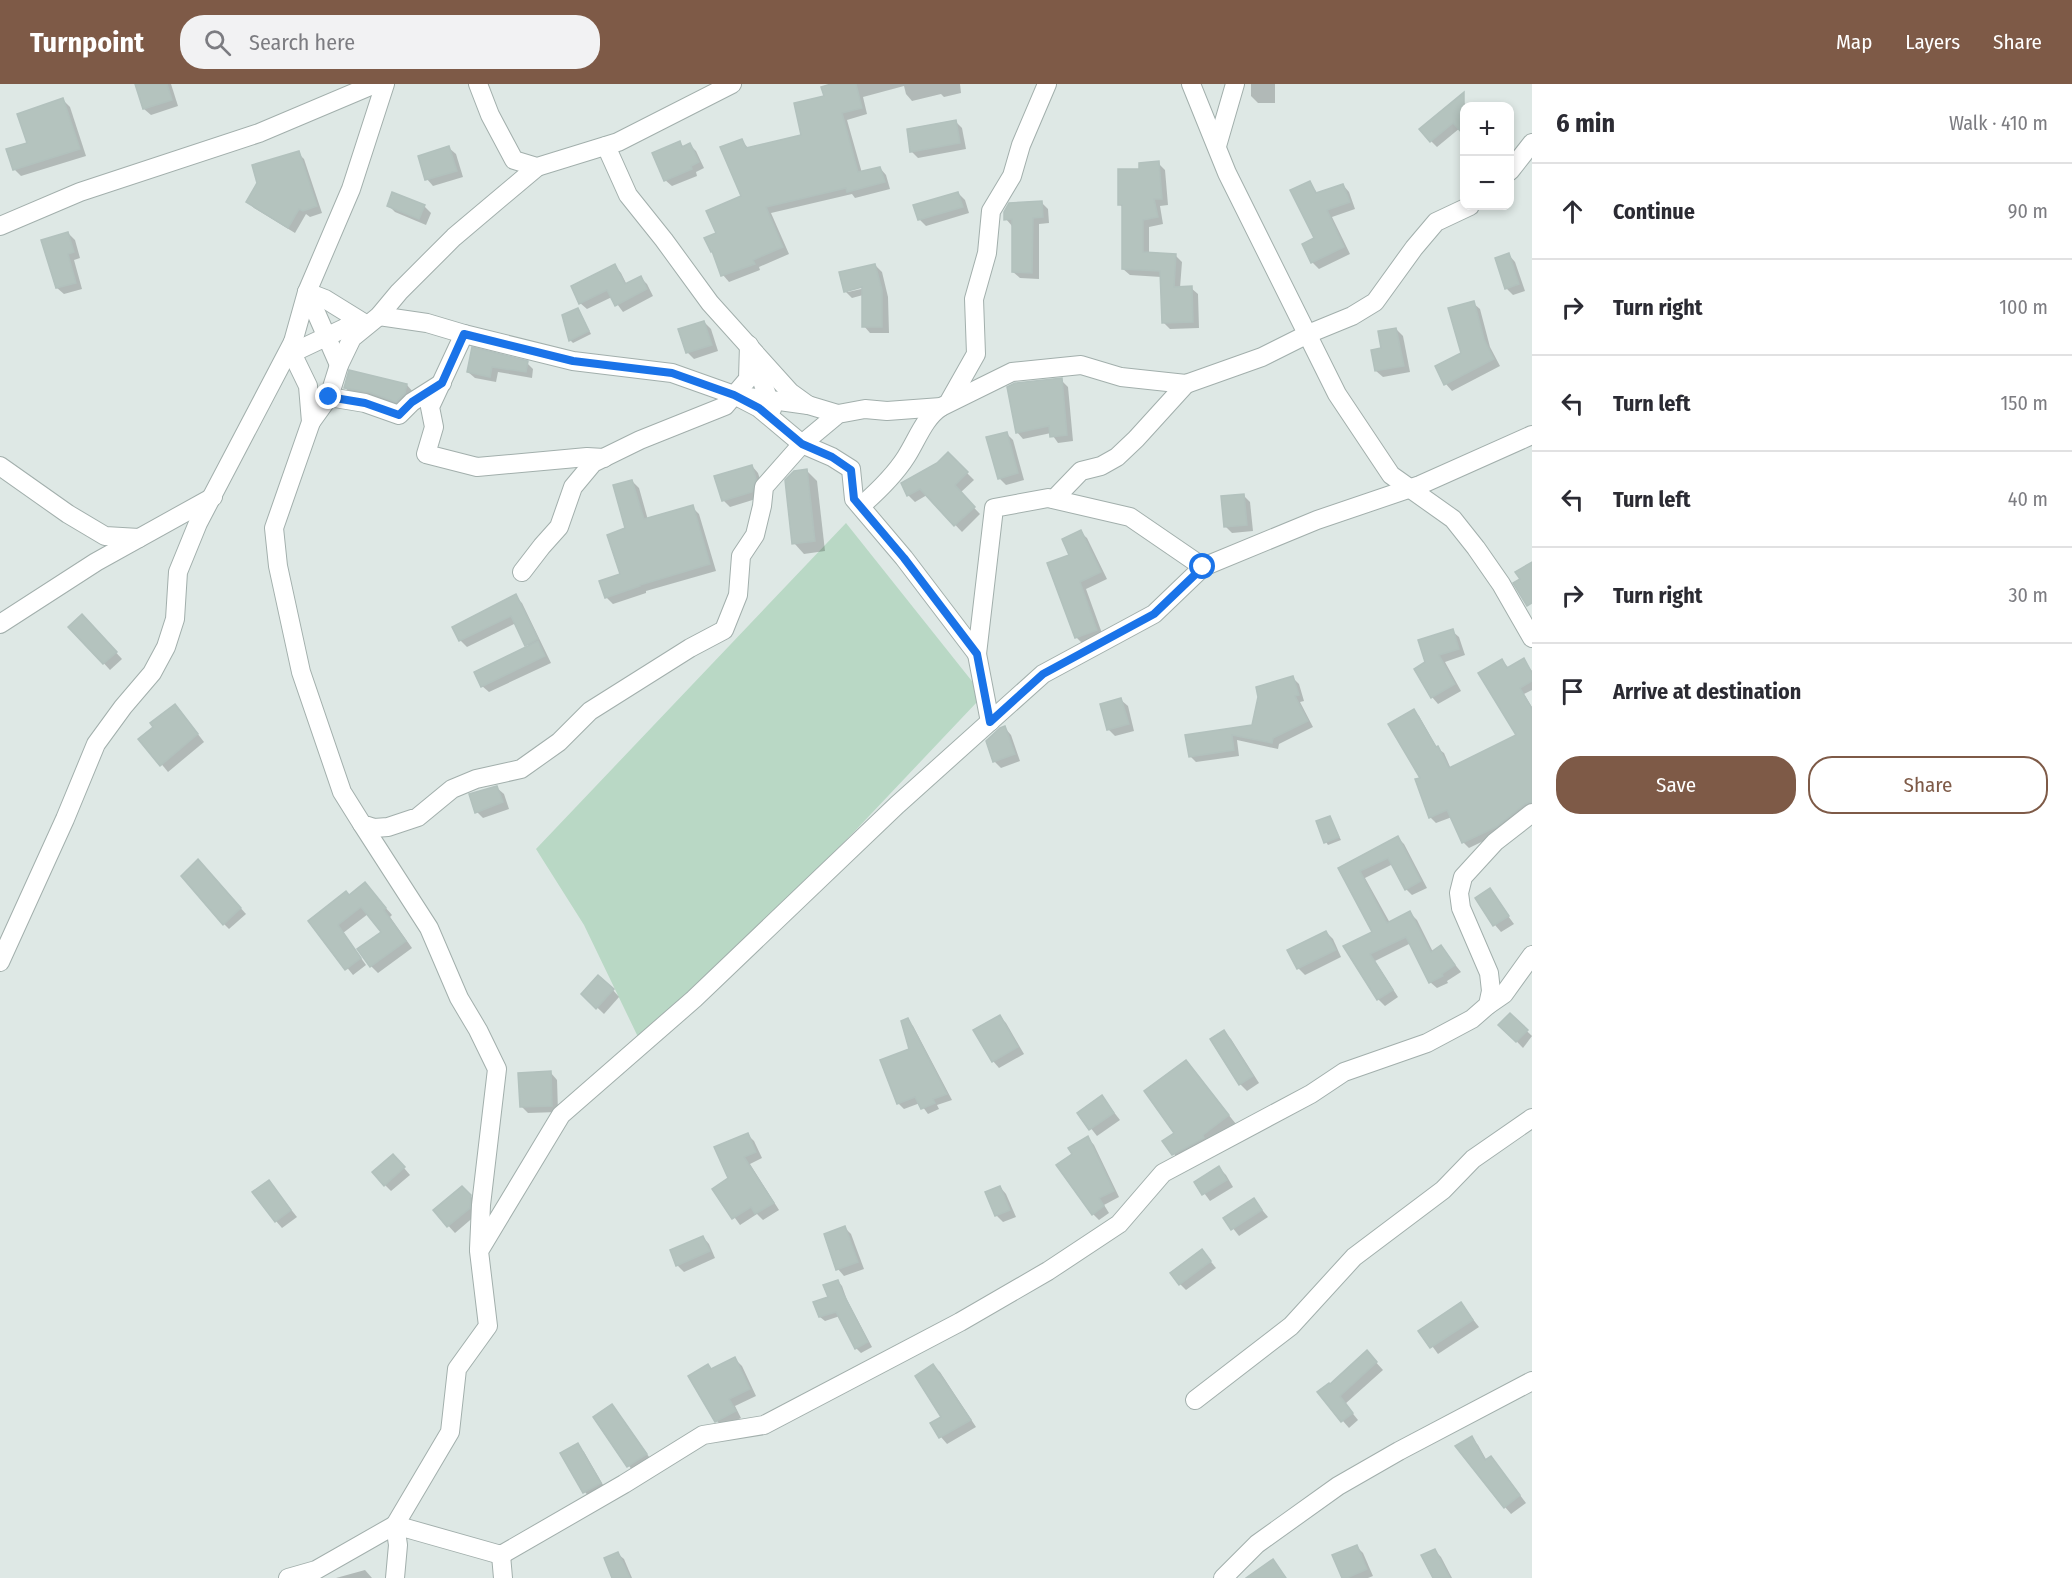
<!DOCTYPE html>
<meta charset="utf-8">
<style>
:root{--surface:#fff;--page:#f2f2f3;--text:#2b2b33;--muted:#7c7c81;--line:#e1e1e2;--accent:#7e5a47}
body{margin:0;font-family:"Fira Sans Condensed",sans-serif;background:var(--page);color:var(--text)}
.controls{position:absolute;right:18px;top:18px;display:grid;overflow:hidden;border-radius:12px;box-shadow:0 3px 9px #0003}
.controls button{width:54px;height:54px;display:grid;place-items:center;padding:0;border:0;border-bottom:2px solid var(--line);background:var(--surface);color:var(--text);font:30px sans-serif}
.stop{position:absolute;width:18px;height:18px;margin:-14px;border:4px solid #1a73e8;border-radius:50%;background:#fff}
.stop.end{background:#1a73e8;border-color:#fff;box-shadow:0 2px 6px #0008}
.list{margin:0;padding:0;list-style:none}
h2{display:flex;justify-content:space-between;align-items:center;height:78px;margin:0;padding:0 24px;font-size:26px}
h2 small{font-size:20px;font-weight:400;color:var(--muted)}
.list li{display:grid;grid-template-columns:39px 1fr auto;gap:18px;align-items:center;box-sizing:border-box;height:96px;padding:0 24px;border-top:2px solid var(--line)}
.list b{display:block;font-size:22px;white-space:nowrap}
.list em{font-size:20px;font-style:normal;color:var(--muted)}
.actions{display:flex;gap:12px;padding:18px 24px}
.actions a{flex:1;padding:14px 0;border:2px solid var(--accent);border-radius:24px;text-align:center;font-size:21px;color:var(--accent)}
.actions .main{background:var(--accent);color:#fff}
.icon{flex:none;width:33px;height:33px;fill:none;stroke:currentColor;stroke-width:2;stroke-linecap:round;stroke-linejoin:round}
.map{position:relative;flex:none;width:1532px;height:1494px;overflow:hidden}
header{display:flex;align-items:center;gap:36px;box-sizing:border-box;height:84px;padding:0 30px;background:var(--accent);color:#fff}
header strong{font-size:28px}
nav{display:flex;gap:33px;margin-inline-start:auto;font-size:21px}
.search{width:420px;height:54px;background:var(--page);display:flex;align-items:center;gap:15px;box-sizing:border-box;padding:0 21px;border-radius:24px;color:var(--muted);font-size:22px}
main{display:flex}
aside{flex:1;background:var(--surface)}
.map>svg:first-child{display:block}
.green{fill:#b9d8c5}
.shadow{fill:#0003;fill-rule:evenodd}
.building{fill:#b4c3be;stroke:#b2c1bd;stroke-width:1.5}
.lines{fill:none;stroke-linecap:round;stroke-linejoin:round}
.minor-casing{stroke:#a2afac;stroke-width:20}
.minor{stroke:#fff;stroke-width:18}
.route{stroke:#1a73e8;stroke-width:8}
</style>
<header>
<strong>Turnpoint</strong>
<div class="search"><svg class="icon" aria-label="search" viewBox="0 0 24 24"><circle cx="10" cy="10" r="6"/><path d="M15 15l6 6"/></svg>Search here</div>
<nav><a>Map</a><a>Layers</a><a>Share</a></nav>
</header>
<main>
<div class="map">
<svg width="1532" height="1494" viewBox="0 0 1532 1494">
<rect width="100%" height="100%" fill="#dee8e5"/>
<polygon class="green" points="846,439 975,601 977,618 853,749 737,865 639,955 584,841 536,765"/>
<g class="shadow">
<polygon points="136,0 171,0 178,22 151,31 144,25"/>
<polygon points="832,0 960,0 961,9 944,13 941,10 912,17 906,10 904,2 863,13 867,30 847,36 862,89 880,84 886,91 890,105 855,114 852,110 771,129 789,170 759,183 760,186 729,198 723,191 718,150 742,113 742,57 749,65 803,52"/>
<polygon points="1251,0 1275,0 1275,19 1258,19 1251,12"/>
<polygon points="1459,14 1467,22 1464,22 1464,49 1460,44 1437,63 1431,57"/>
<polygon points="63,16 70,23 86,72 21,92 14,85 29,60"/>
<polygon points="955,37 962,44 966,65 918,74 912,68 909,47"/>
<polygon points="680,59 684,63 690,61 696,67 704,84 696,88 697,92 672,102 665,96"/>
<polygon points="449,64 456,70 463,93 433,102 427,95"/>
<polygon points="298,69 304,75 322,129 310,133 306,130 295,149 254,124 248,118"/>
<polygon points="1158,79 1165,86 1168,121 1160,122 1163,140 1149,143 1149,170 1175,171 1182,178 1180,204 1191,204 1198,210 1199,244 1170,245 1163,238 1161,193 1130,191 1123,185 1124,124 1119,120 1141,87"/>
<polygon points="1309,98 1318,110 1343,101 1349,108 1355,125 1332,133 1350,170 1319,185 1312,178 1316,155"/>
<polygon points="958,109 965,116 969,129 926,142 919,135"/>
<polygon points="1041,118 1048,125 1049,139 1039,140 1039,195 1020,194 1013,188 1012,142 1006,135"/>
<polygon points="388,121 424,122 431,129 426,141 395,128"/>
<polygon points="68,149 75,156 80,174 74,176 82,205 64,210 57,204 43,157"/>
<polygon points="1509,171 1515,178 1525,207 1513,211 1506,204"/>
<path d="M 875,181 L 882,188 L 888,213 L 889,249 L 870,249 L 864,242 L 863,211 L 852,214 L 845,207 ZM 869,200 L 870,203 L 848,208 L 848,205 Z"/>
<polygon points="615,182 621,189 627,201 641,194 647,200 653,212 623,228 612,213 587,225 580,219"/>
<polygon points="1473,219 1480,225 1490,263 1500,282 1452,307 1446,300 1463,269"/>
<polygon points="580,229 591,250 573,259 570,256"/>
<polygon points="704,238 711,245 718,267 694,275 687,268"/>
<polygon points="1396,245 1403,252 1410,288 1383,293 1376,287 1383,265"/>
<polygon points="473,265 527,279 533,285 532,294 498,288 496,298 475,294 468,288"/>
<polygon points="1061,296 1068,303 1073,357 1058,359 1051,349 1023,355 1017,348"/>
<polygon points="407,301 413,308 403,324 352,310 345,304"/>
<polygon points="1006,349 1013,356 1024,396 1006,401 1000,395"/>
<polygon points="948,370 974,396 960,409 980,430 962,448 927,411 915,418 908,411"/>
<polygon points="752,382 758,389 762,402 759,414 730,423 723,416"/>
<polygon points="807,387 817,397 825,467 804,470 794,459"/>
<polygon points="632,397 639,404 648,436 692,423 699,430 716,487 646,507 646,509 613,520 606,513 622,491"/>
<polygon points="1243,411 1250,418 1253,447 1232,449 1225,442"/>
<polygon points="1080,448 1087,454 1107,495 1086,505 1103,552 1083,560 1076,553 1071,472"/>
<polygon points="515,512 522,519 551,579 489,608 482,602 529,563 516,539 467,563 460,556"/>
<polygon points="89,539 122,575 110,586 71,543"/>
<polygon points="1452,547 1459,553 1465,571 1445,578 1461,607 1438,620 1432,613 1426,579"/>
<polygon points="1523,576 1532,587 1532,606 1524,610 1532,623 1532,725 1502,748 1469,764 1463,758 1452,733 1436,739 1430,733 1422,694 1413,626 1419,632 1437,664 1444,669 1451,685 1518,652 1502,577 1509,584"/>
<polygon points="1293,594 1299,600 1304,617 1300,618 1313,643 1279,660 1278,665 1237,656 1239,672 1196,678 1190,672 1187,652 1254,642"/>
<polygon points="1121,616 1128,622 1134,647 1115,652 1108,645"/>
<polygon points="181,628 204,658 168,688 141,655"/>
<polygon points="1005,644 1011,651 1020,677 1001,684 994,677"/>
<polygon points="497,704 504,710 509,725 483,734 477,728"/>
<polygon points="1329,733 1341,756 1328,761 1326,758"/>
<polygon points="1397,753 1404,760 1427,804 1412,811 1406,805 1393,780 1365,794 1390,839 1410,829 1417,836 1433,868 1441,863 1461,888 1447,897 1448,899 1437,904 1430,898 1411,859 1375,877 1398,913 1385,922 1378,915 1345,863 1374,848 1340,784"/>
<polygon points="203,782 246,830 229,845 224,840"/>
<polygon points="365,800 392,831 390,833 412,864 378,889 371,882 383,849 368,830 343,849 366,881 353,891 310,837 350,813"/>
<polygon points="1489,806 1514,840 1501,848 1495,841 1477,814"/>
<polygon points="1326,848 1333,855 1341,873 1305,891 1298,884"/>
<polygon points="613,906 619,913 604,930 583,910"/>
<polygon points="1510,931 1532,952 1523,964 1501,941"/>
<polygon points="1000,933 1006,939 1024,970 999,984 993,977"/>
<polygon points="907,936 913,942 952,1016 937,1021 939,1025 928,1030 920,1019 904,1025 898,1019 911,966"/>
<polygon points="1224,948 1231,955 1259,999 1247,1007 1240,1000"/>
<polygon points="1186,978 1236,1040 1182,1079 1164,1058 1176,1050"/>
<polygon points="551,989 557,996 558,1028 528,1029 521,1022"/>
<polygon points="1102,1013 1120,1036 1097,1052 1079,1029"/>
<polygon points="747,1050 754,1057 762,1074 750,1080 779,1126 763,1136 757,1130 740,1141 714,1105 729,1095"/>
<polygon points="1088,1054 1094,1061 1119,1113 1104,1121 1109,1129 1099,1136 1093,1130 1074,1071"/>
<polygon points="399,1078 410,1091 391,1107 385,1101"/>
<polygon points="1219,1084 1226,1091 1233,1103 1210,1117 1196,1098"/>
<polygon points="269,1098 297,1133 282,1144 276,1137"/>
<polygon points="1000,1103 1006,1110 1016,1133 1003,1138 996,1131"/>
<polygon points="469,1110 477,1120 476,1131 455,1149 435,1127"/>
<polygon points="1254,1116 1268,1133 1239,1152 1225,1134"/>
<polygon points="845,1144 851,1150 864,1185 844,1192 838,1185"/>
<polygon points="703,1153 709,1160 715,1174 684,1188 677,1181"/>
<polygon points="1208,1174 1216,1184 1186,1206 1180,1200"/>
<polygon points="838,1197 842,1202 847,1216 872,1263 861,1269 856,1264 840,1232 825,1237 820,1233"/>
<polygon points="1461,1220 1479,1243 1438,1270 1421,1247"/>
<polygon points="735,1275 742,1282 756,1312 735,1322 741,1334 723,1343 717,1337"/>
<polygon points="1373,1275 1383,1286 1345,1320 1358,1336 1349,1344 1319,1309"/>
<polygon points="933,1282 940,1288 976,1343 947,1360 941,1353 932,1339 943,1333"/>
<polygon points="612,1322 652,1377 635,1389 629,1382 595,1333"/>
<polygon points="1471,1354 1478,1361 1487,1377 1497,1381 1526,1419 1511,1430 1505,1423"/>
<polygon points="577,1361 584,1368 606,1406 591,1415 585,1408"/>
<polygon points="1356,1462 1363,1469 1373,1492 1368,1494 1344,1494"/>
<polygon points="1434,1466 1441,1473 1452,1494 1434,1494"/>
<polygon points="618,1470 624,1475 632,1494 614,1494"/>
<polygon points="365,1486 372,1494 336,1494"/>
</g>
<g class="building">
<polygon points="135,0 167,0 172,16 143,25"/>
<polygon points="831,0 856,0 862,24 842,29 858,88 880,83 885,98 847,108 846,104 766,123 783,163 753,176 755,180 721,192 712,167 711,168 704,154 716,149 706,127 741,112 720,63 742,55 746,64 801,51 794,19 824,12 821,3"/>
<polygon points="1464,8 1464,51 1453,39 1430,58 1419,45"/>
<polygon points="63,14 80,65 13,86 6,65 27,59 17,30"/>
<polygon points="956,36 960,59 910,68 907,45"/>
<polygon points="680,57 682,63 690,59 699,78 691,82 692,85 664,97 652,69"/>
<polygon points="449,62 457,87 425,96 418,72"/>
<polygon points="299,67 317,122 303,127 299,125 288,144 246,118 257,99 252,81"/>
<polygon points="1159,77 1162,115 1154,115 1158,133 1143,136 1143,168 1176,170 1174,203 1192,202 1193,238 1162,239 1160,187 1122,185 1122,121 1118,121 1118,85 1139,85 1139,79"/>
<polygon points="1310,97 1316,109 1343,100 1350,118 1327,126 1344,163 1311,179 1302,160 1314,154 1290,106"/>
<polygon points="392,108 425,121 419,135 387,122"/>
<polygon points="958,108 963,123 918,136 913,121"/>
<polygon points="1042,117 1043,133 1033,134 1032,189 1012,188 1012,135 1004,136 1004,128 1009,119"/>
<polygon points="68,148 74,168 68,170 76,199 56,204 41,156"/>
<polygon points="1509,169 1519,200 1505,205 1495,174"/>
<polygon points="615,180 625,200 641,192 647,205 615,222 607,206 579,220 571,202"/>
<polygon points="875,180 882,206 882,243 862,243 862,203 844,208 839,188"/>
<polygon points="1474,217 1484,255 1494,275 1444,301 1435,282 1461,269 1448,224"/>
<polygon points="578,224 589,247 569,257 562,231"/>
<polygon points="704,237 712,261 686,269 678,245"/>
<polygon points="1396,244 1404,282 1375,287 1371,266 1381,264 1378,247"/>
<polygon points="472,263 528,277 526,288 492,283 490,293 467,288"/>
<polygon points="349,286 407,300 405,309 396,318 369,308 344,304"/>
<polygon points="1062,294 1067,351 1050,353 1049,342 1016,349 1007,303 1015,299"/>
<polygon points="1007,348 1018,389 998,395 986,353"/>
<polygon points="948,368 968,388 955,401 975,423 954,442 920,405 907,412 901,399 937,379"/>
<polygon points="752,381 756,395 752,408 722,417 714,392"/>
<polygon points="807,385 815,457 792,460 785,396 794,387"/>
<polygon points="632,396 644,435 693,421 710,480 640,501 640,502 605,514 599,497 620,490 607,451 625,444 613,401"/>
<polygon points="1244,410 1247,441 1224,443 1221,412"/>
<polygon points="1081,446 1101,488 1080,498 1097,546 1075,554 1047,479 1069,471 1062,455"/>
<polygon points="1532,478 1532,519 1527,522 1513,499 1520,495 1515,488"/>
<polygon points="516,510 538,555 525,562 511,532 459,557 452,543"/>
<polygon points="82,530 117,568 103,580 68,543"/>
<polygon points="1453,545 1459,565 1439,571 1455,600 1431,614 1414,585 1425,578 1418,556"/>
<polygon points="538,557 545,572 481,603 474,588"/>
<polygon points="1524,574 1532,589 1532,597 1520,604 1532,625 1532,718 1525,720 1496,743 1462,759 1447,726 1429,734 1415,695 1420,694 1388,640 1414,625 1436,663 1438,662 1449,684 1516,651 1478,589 1502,575 1507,584"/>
<polygon points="1293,592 1299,611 1295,612 1308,637 1273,654 1272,659 1232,651 1234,666 1189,673 1185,651 1252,641 1258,613 1256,603"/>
<polygon points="1121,614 1129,640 1107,646 1100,620"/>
<polygon points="175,620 198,650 160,682 138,655 153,643 150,639"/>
<polygon points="1005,642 1015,670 993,678 986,657 1000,644"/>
<polygon points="497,702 503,718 475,729 469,710"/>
<polygon points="1330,732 1339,753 1324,759 1316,737"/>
<polygon points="1398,752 1421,797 1405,806 1388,774 1360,787 1387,839 1410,827 1431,868 1441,861 1455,881 1442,890 1443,892 1429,899 1406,853 1370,870 1393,906 1377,916 1343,862 1372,848 1338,784"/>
<polygon points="198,775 241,824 223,841 181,792"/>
<polygon points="365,798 386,824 384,826 406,857 370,883 357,865 381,848 361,823 338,841 361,874 345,886 308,837 346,807 349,811"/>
<polygon points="1490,804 1509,832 1493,842 1475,814"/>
<polygon points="1326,847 1336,866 1297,885 1287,866"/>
<polygon points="598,891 614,905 596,925 581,910"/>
<polygon points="1510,929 1528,946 1516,958 1498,941"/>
<polygon points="1000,931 1018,963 992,978 973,946"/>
<polygon points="908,934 947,1010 933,1015 935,1019 921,1025 915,1013 897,1020 880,976 909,965 901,937"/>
<polygon points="1224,946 1253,992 1239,1001 1210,955"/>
<polygon points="1186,976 1229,1031 1203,1051 1204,1054 1172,1071 1162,1057 1174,1049 1144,1007"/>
<polygon points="551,987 552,1022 520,1023 518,989"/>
<polygon points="1102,1011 1114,1029 1089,1046 1077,1029"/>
<polygon points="748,1049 756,1068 744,1073 774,1119 755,1130 751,1123 732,1135 712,1105 728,1094 714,1063"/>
<polygon points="1088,1052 1114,1107 1099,1114 1104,1122 1092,1131 1056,1081 1072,1070 1068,1064"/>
<polygon points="393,1070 405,1083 384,1102 372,1088"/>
<polygon points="1219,1082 1227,1096 1202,1111 1194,1098"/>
<polygon points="269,1096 291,1126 275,1138 252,1108"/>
<polygon points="462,1102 471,1111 470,1124 447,1143 433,1126"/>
<polygon points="1000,1102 1010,1126 995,1132 985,1108"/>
<polygon points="1254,1114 1262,1126 1231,1146 1223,1134"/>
<polygon points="845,1142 858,1178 836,1186 824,1150"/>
<polygon points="703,1152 710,1167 676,1182 670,1166"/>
<polygon points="1202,1165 1211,1177 1179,1201 1170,1189"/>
<polygon points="838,1196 843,1209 868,1258 855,1265 836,1228 819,1233 813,1218 828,1213 823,1201"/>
<polygon points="1461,1218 1473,1236 1430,1264 1418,1247"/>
<polygon points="1367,1266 1377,1278 1340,1312 1353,1329 1341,1338 1317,1308 1329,1299 1330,1300"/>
<polygon points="735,1273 750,1305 729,1315 736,1327 715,1338 688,1292 708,1280 711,1285"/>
<polygon points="933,1280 971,1336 939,1354 930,1339 941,1333 915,1292"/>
<polygon points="612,1320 647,1370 627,1383 593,1333"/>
<polygon points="1472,1352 1485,1376 1491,1372 1520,1411 1504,1424 1455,1362"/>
<polygon points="578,1359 601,1399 583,1409 560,1369"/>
<polygon points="1357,1461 1367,1485 1347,1494 1342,1494 1332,1471"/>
<polygon points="1435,1465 1450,1494 1433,1494 1421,1471"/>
<polygon points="618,1468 630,1494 612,1494 604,1474"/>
<polygon points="1273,1475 1286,1494 1246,1494"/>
</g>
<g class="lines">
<g class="minor-casing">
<g id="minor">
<polyline points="385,0 351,105 307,208 293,258 292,269 308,302 311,338 274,444 278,482 301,588 342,708 362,740 374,744 388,743 418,733 452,705 476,695 521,685 559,658 590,627 690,564 724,546 738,511 741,472 755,451 762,422 764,403 802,360 838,330 865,325 887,327 941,323 1012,288 1081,281 1121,293 1186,300 1262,273 1308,250 1352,232 1375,218 1414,164 1436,138 1470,122"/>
<polyline points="478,0 490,31 514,76 537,83 618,58 732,0"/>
<polyline points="1191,0 1227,89 1337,310 1391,391 1453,435 1476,464 1501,500 1532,554"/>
<polyline points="606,62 628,111 664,156 710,219 790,308 808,321 838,330"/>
<polyline points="1217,62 1235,0"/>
<polyline points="1510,87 1532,59"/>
<polyline points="0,142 80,108 259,49 375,0"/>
<polyline points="307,208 339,281"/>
<polyline points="379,232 427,239 464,250 573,277 672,289 734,311 808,321"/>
<polyline points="464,250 430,323 434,343 426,370 477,383 587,373 604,374"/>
<polyline points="292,269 349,242 367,241 325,215 307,208"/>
<polyline points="753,272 772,325"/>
<polyline points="734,311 759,324 802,360 832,373 851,385 854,415 904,474 977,570 994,424 1048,414 1130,433 1203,483 1317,436 1420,401 1532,351"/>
<polyline points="329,313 365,319 399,331 412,318 442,299"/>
<polyline points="950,316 976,270 974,215 987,169 991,127 1012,92 1021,61 1047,0"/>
<polyline points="311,338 329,313 339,281 352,254 379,232 399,208 454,153 537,83"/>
<polyline points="0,382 68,430 105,452 139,454"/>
<polyline points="1054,415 1081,387 1101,382 1117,373 1136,355 1186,300"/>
<path d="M 861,422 C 877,408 894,392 906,373 C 917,356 924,334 941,323"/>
<polyline points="522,488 542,462 559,443 573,403 593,379 640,356 725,322 748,295 749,261"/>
<polyline points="0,540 96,478 213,413"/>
<polyline points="977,570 990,638"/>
<polyline points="362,740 429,844 459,914 478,946 497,985 481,1121 479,1165"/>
<polyline points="0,878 65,735 96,660 123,623 152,589 166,563 175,535 178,488 198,439 293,258"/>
<polyline points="1488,921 1504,910 1532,871"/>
<polyline points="1195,1316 1291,1242 1354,1173 1443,1106 1473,1075 1532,1034"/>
<polyline points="501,1471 503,1494"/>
<polyline points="288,1494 316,1486 395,1441 501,1471 624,1400 703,1351 764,1341 960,1238 1048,1187 1119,1140 1163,1089 1311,1010 1344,988 1427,959 1472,935 1488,921 1491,907 1489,889 1461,824 1459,809 1463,793 1495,758 1532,729"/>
<polyline points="395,1494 398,1461 395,1441 450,1348 457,1285 488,1242 479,1167 561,1031 694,915 897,721 1043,590 1154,530 1203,483"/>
<polyline points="1223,1494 1257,1460 1338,1402 1399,1367 1532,1297"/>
</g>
</g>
<use href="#minor" class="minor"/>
</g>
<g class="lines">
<polyline class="route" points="329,313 365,319 399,331 412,318 442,299 464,250 573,277 672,289 734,311 759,324 802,360 832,373 851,386 854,415 904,474 977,570 990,638 1043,590 1154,530 1203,483"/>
</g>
</svg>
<div class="controls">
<button>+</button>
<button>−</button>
</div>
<div class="stop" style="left:1203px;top:483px"></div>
<div class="stop end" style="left:329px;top:313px"></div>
</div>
<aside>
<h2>6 min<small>Walk · 410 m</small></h2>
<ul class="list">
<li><svg class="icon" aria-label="ahead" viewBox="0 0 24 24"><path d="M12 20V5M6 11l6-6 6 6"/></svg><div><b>Continue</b></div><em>90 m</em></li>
<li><svg class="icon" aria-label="right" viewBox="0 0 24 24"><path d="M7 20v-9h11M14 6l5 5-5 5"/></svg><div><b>Turn right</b></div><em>100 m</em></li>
<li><svg class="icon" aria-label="left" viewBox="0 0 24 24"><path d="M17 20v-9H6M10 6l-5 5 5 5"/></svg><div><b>Turn left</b></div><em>150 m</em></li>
<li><svg class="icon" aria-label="left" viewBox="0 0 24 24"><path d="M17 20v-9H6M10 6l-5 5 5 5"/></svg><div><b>Turn left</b></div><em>40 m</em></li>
<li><svg class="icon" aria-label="right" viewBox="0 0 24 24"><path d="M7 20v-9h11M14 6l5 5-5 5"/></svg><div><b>Turn right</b></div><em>30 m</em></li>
<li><svg class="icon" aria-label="arrive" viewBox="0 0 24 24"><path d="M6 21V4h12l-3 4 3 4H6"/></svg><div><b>Arrive at destination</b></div></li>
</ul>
<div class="actions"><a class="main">Save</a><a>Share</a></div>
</aside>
</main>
